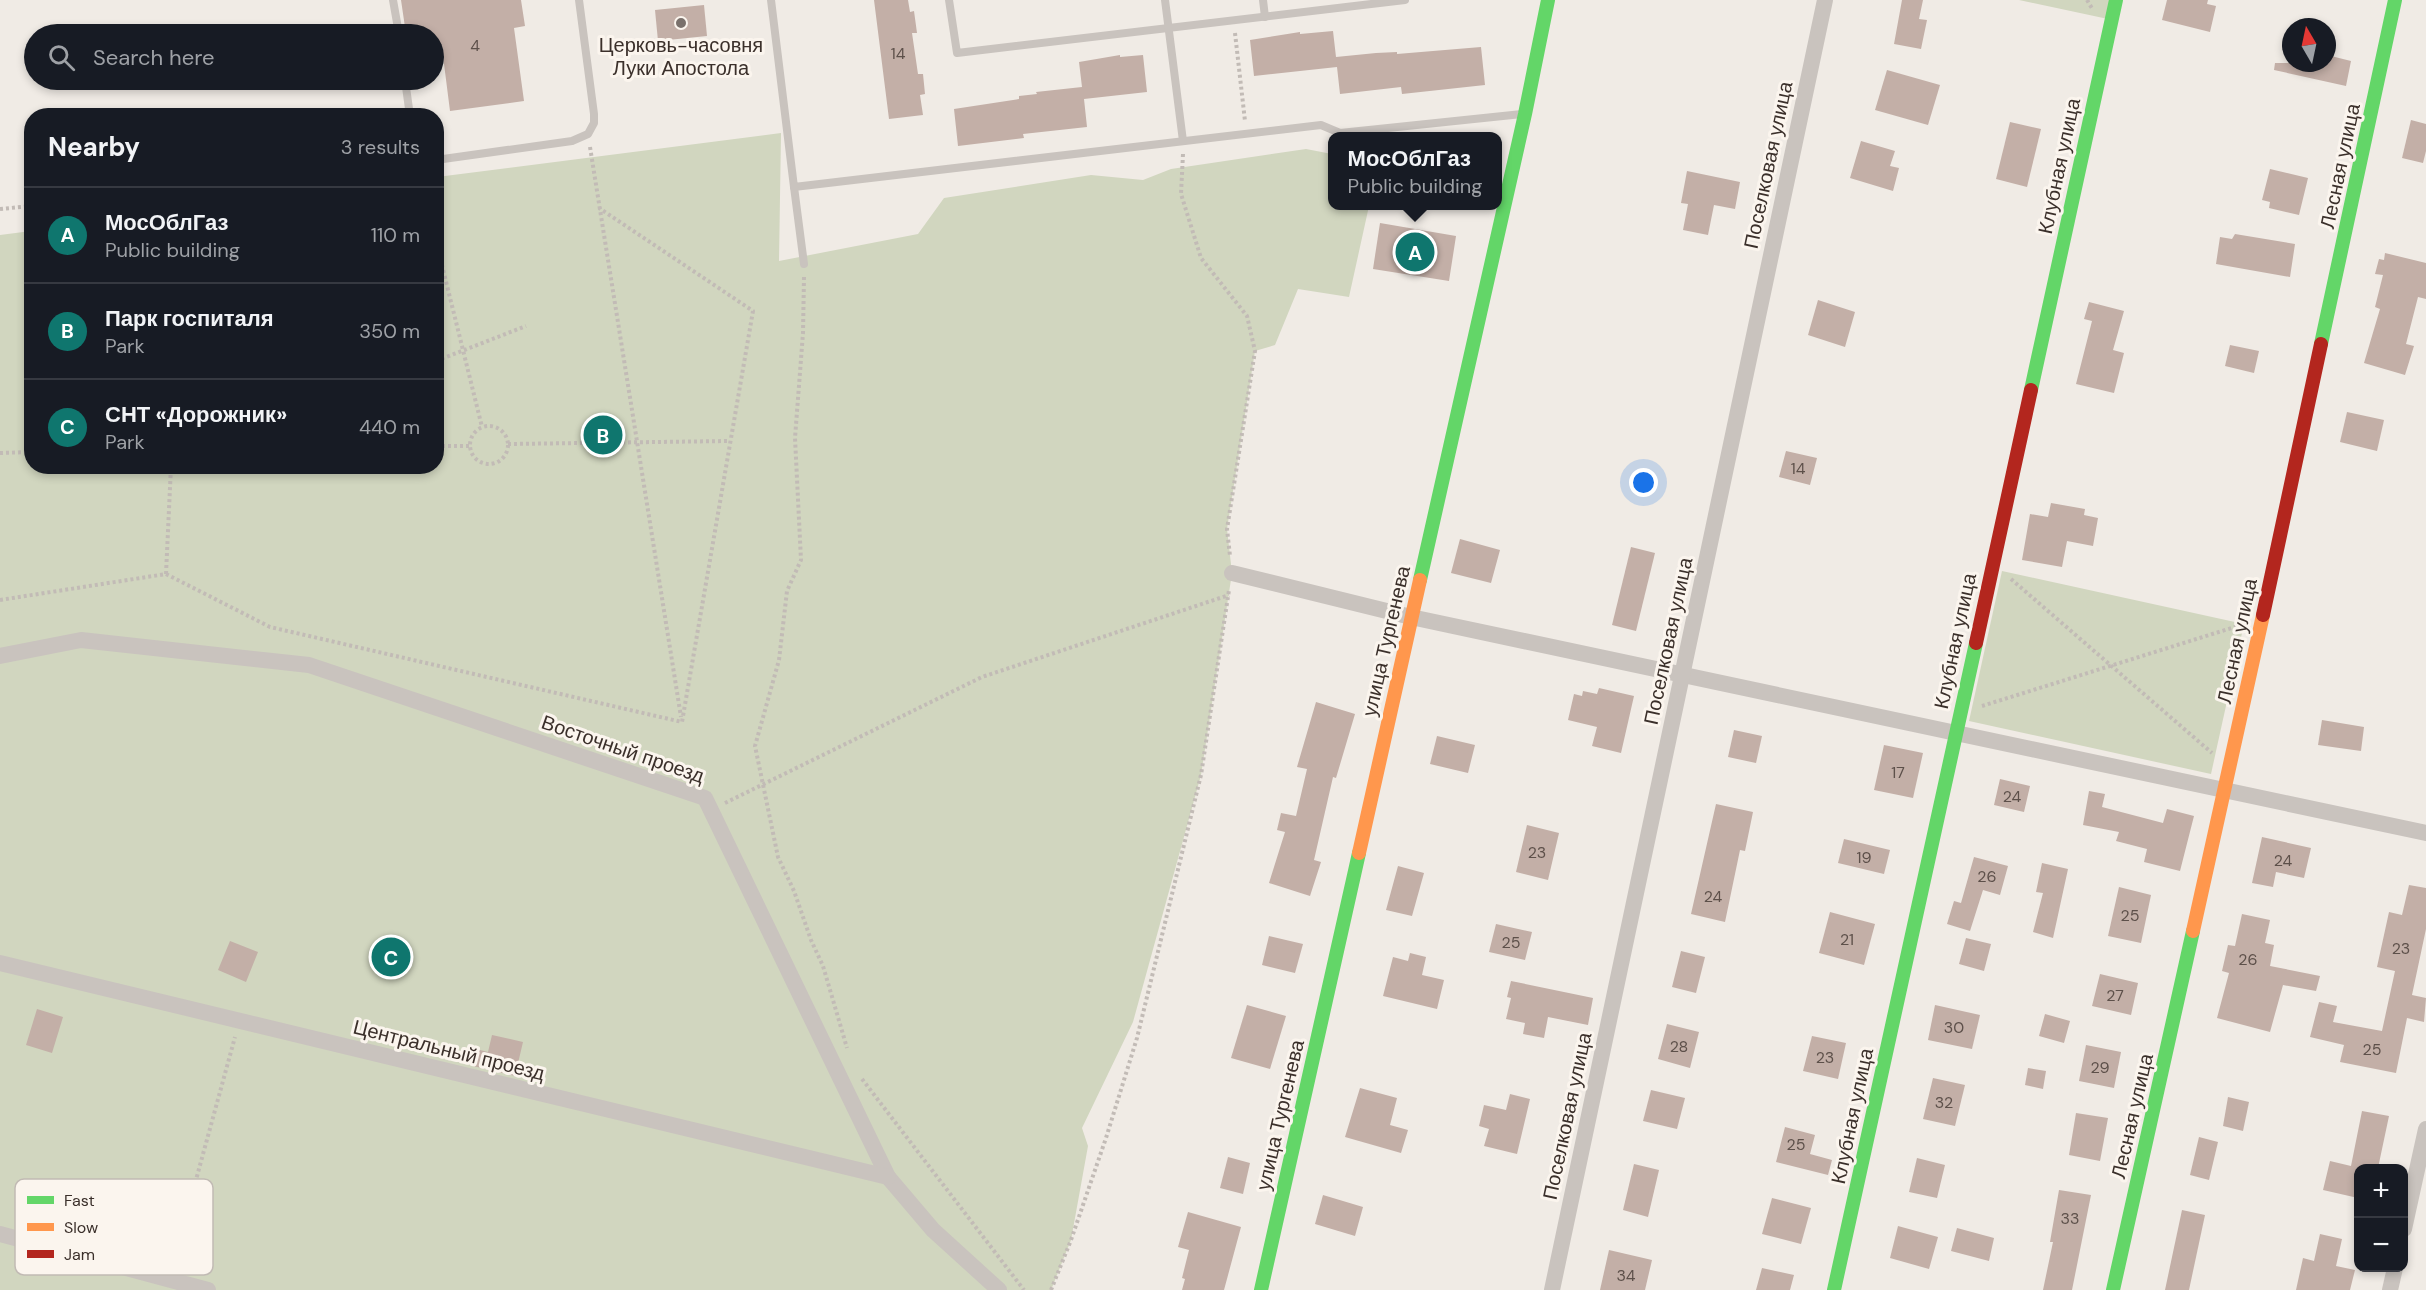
<!DOCTYPE html>
<meta charset="utf-8">
<style>
:root{--surface:#171b24;--page:#242831;--text:#f1f3f6;--muted:#9ea1a6;--line:#363941;--accent:#0f766e}
body{margin:0;font-family:"DM Sans",sans-serif;background:var(--page);color:var(--text)}
.controls{position:absolute;right:18px;bottom:18px;display:grid;overflow:hidden;border-radius:12px;box-shadow:0 3px 9px #0003}
.controls button{width:54px;height:54px;display:grid;place-items:center;padding:0;border:0;border-bottom:2px solid var(--line);background:var(--surface);color:var(--text);font:30px sans-serif}
.compass{position:absolute;left:2282px;top:18px;width:54px;height:54px;border-radius:50%;background:var(--surface);box-shadow:0 3px 9px #0003;rotate:351deg}
.you{position:absolute;left:1644px;top:483px;width:21px;height:21px;margin:-15px;border:4px solid #fff;border-radius:50%;background:#1a73e8;box-shadow:0 0 0 9px #1a73e833}
.badge{display:grid;place-items:center;width:39px;height:39px;border-radius:50%;background:var(--accent);color:#fff;font-size:20px;font-weight:700}
.pin{position:absolute;translate:-50% -50%;border:3px solid #fff;box-shadow:0 2px 6px #0006}
.popup{position:absolute;left:1328px;top:132px;width:174px;height:78px;box-sizing:border-box;display:grid;place-content:center;border-radius:12px;background:var(--surface);filter:drop-shadow(0 2px 4px #0005);font-size:20px;white-space:nowrap;color:var(--muted)}
.popup b{font-size:22px;color:var(--text)}
.popup::after{content:'';position:absolute;left:50%;top:100%;margin-left:-12px;border:12px solid transparent;border-top-color:var(--surface)}
.list{margin:0;padding:0;list-style:none}
h2{display:flex;justify-content:space-between;align-items:center;height:78px;margin:0;padding:0 24px;font-size:26px}
h2 small{font-size:20px;font-weight:400;color:var(--muted)}
.list li{display:grid;grid-template-columns:39px 1fr auto;gap:18px;align-items:center;box-sizing:border-box;height:96px;padding:0 24px;border-top:2px solid var(--line)}
.list b{display:block;font-size:22px;white-space:nowrap}
.list p{margin:0;font-size:20px;white-space:nowrap;color:var(--muted)}
.list em{font-size:20px;font-style:normal;color:var(--muted)}
.icon{flex:none;width:33px;height:33px;fill:none;stroke:currentColor;stroke-width:2;stroke-linecap:round;stroke-linejoin:round}
.map{position:relative;flex:none;width:2426px;height:1290px;overflow:hidden}
.search{position:absolute;background:var(--surface);box-shadow:0 3px 9px #0003;left:24px;top:24px;width:420px;height:66px;display:flex;align-items:center;gap:15px;box-sizing:border-box;padding:0 21px;border-radius:33px;color:var(--muted);font-size:22px}
.panel{position:absolute;background:var(--surface);box-shadow:0 3px 9px #0003;left:24px;top:108px;width:420px;height:366px;border-radius:24px}
.map>svg:first-child{display:block}
.green{fill:#d1d6bf}
.building{fill:#c3afa7}
.lines{fill:none;stroke-linecap:round;stroke-linejoin:round}
.path{stroke:#c2bbb6;stroke-width:4;stroke-dasharray:3 3;stroke-linecap:butt}
.lane{stroke:#c9c3be;stroke-width:8}
.street{stroke:#c9c3be;stroke-width:16}
.fast{stroke:#63d668;stroke-width:14}
.slow{stroke:#ff974d;stroke-width:14}
.jam{stroke:#b3261e;stroke-width:14}
.poi-dot{fill:#7a716c;stroke:#fbf5ee;stroke-width:2}
.labels{text-anchor:middle;stroke-width:6;stroke-linejoin:round;paint-order:stroke}
.number-label{font-size:16px;fill:#5d504a}
.poi-label{font-size:20px;fill:#3b302b;stroke:#fbf5ee}
.street-label{font-size:20px;fill:#3b302b;stroke:#fbf5ee}
.key{fill:#fbf5ee;stroke:#c1bab4;stroke-width:1.5}
.key-label{font-size:16px;fill:#3b302b}
</style>
<div class="map">
<svg width="2426" height="1290" viewBox="0 0 2426 1290">
<rect width="100%" height="100%" fill="#f0ebe5"/>
<g class="green">
<polygon points="2019,0 2112,0 2108,19"/>
<polygon points="781,133 779,261 918,234 944,198 1091,175 1143,180 1171,169 1306,149 1332,154 1332,206 1369,206 1349,297 1298,289 1275,345 1255,351 1227,529 1232,573 1201,775 1133,1022 1082,1128 1088,1146 1071,1240 1051,1290 0,1290 0,235 31,231 32,466 436,466 437,177"/>
<polygon points="2002,571 2244,624 2211,774 1969,721"/>
</g>
<g class="building">
<polygon points="401,0 521,0 525,26 514,28 524,101 450,111 443,56 434,57 434,34 406,34"/>
<polygon points="874,0 908,0 910,12 914,11 917,33 912,33 918,74 923,74 925,94 920,95 923,115 889,119"/>
<polygon points="1902,0 1923,0 1919,19 1927,20 1921,49 1894,44"/>
<polygon points="2167,0 2208,0 2207,4 2216,6 2210,32 2162,20"/>
<polygon points="704,5 707,36 658,41 655,10"/>
<polygon points="1333,31 1336,57 1376,53 1397,52 1397,54 1481,47 1485,85 1402,94 1401,87 1340,94 1337,67 1254,76 1250,40 1300,32 1300,34"/>
<polygon points="1120,55 1120,57 1143,55 1147,92 1084,99 1087,127 1023,134 1024,138 958,146 954,109 1019,99 1019,96 1037,94 1036,92 1082,87 1079,62"/>
<polygon points="2327,55 2351,61 2346,86 2274,70 2275,63 2327,63"/>
<polygon points="1887,70 1940,85 1928,125 1875,110"/>
<polygon points="2411,120 2426,124 2426,151 2423,163 2402,158"/>
<polygon points="2010,122 2041,129 2027,187 1996,179"/>
<polygon points="1861,141 1895,151 1890,166 1899,168 1893,191 1850,178"/>
<polygon points="2270,169 2308,178 2299,215 2269,208 2270,202 2262,200"/>
<polygon points="1687,171 1740,182 1735,209 1714,205 1708,235 1683,230 1688,204 1681,203"/>
<polygon points="1380,223 1456,236 1449,281 1373,269"/>
<polygon points="2235,234 2295,244 2290,277 2216,264 2220,237 2232,239"/>
<polygon points="2385,253 2426,263 2426,299 2418,297 2406,344 2414,346 2405,375 2364,363 2380,309 2375,307 2383,275 2375,274 2379,259 2384,260"/>
<polygon points="1818,300 1855,312 1845,347 1808,335"/>
<polygon points="2089,302 2124,311 2113,350 2124,353 2114,393 2076,384 2092,321 2084,319"/>
<polygon points="2230,345 2259,351 2254,373 2225,366"/>
<polygon points="2347,412 2384,420 2377,451 2340,442"/>
<polygon points="1786,451 1817,458 1810,485 1779,477"/>
<polygon points="2051,503 2085,509 2084,515 2098,518 2093,546 2067,541 2062,567 2022,560 2030,514 2048,517"/>
<polygon points="1460,539 1500,550 1491,583 1451,573"/>
<polygon points="1631,547 1655,553 1636,631 1612,625"/>
<polygon points="1599,688 1634,696 1621,753 1592,746 1597,727 1568,720 1574,694 1582,696 1583,691 1597,694"/>
<polygon points="1316,702 1355,714 1336,778 1333,777 1314,860 1321,862 1310,896 1269,883 1285,832 1277,830 1281,813 1296,816 1307,769 1297,767"/>
<polygon points="2322,720 2364,727 2361,751 2318,745"/>
<polygon points="1734,730 1762,736 1756,763 1728,757"/>
<polygon points="1437,736 1475,745 1468,773 1430,764"/>
<polygon points="1884,745 1923,753 1913,798 1874,790"/>
<polygon points="2000,779 2030,786 2024,812 1994,805"/>
<polygon points="2089,791 2105,794 2102,807 2163,823 2167,809 2194,816 2180,871 2144,862 2147,849 2116,841 2119,832 2083,825"/>
<polygon points="1716,804 1753,812 1745,851 1740,850 1725,922 1691,914"/>
<polygon points="1527,825 1559,833 1548,880 1516,872"/>
<polygon points="2262,837 2311,848 2304,878 2276,872 2273,887 2252,883"/>
<polygon points="1844,839 1890,850 1884,874 1838,863"/>
<polygon points="1974,857 2008,866 2000,895 1983,890 1970,931 1947,924 1954,901 1961,903"/>
<polygon points="2042,863 2068,869 2053,938 2033,932 2043,893 2036,892"/>
<polygon points="1398,866 1424,873 1412,916 1386,910"/>
<polygon points="2409,885 2426,888 2426,929 2412,995 2426,998 2424,1022 2407,1018 2396,1073 2340,1062 2344,1045 2310,1037 2319,1002 2337,1006 2333,1022 2382,1031 2395,971 2377,967 2389,912 2402,915"/>
<polygon points="2119,887 2151,895 2141,943 2108,936"/>
<polygon points="1830,912 1875,924 1864,965 1819,953"/>
<polygon points="2242,914 2270,920 2265,943 2274,945 2270,966 2320,976 2316,991 2283,985 2270,1032 2217,1018 2229,973 2222,971 2228,945 2235,946"/>
<polygon points="1496,924 1532,932 1525,960 1489,952"/>
<polygon points="1269,936 1303,944 1295,973 1262,965"/>
<polygon points="1966,938 1991,944 1984,971 1959,964"/>
<polygon points="230,941 258,952 246,982 218,970"/>
<polygon points="1681,951 1705,957 1696,993 1672,987"/>
<polygon points="1410,953 1426,957 1422,975 1444,980 1437,1009 1383,996 1393,957 1408,961"/>
<polygon points="2100,974 2138,983 2131,1015 2092,1006"/>
<polygon points="1511,981 1593,998 1588,1025 1548,1017 1544,1038 1523,1034 1525,1023 1506,1019 1511,998 1507,997"/>
<polygon points="1247,1005 1286,1016 1270,1069 1231,1058"/>
<polygon points="1935,1005 1980,1015 1972,1049 1928,1040"/>
<polygon points="37,1009 63,1017 52,1053 26,1045"/>
<polygon points="2045,1014 2070,1021 2064,1043 2039,1036"/>
<polygon points="1667,1024 1699,1032 1690,1068 1658,1059"/>
<polygon points="492,1035 523,1042 515,1076 473,1066 476,1049 488,1052"/>
<polygon points="1812,1036 1846,1043 1838,1079 1803,1071"/>
<polygon points="2086,1045 2121,1052 2114,1088 2079,1081"/>
<polygon points="2028,1068 2046,1071 2043,1089 2025,1085"/>
<polygon points="1933,1078 1965,1085 1955,1126 1923,1119"/>
<polygon points="1360,1088 1397,1098 1390,1125 1408,1130 1401,1153 1345,1137"/>
<polygon points="1651,1090 1685,1098 1677,1129 1643,1121"/>
<polygon points="1510,1094 1530,1099 1517,1154 1484,1146 1489,1129 1479,1126 1484,1105 1506,1110"/>
<polygon points="2228,1097 2249,1102 2243,1131 2223,1126"/>
<polygon points="2362,1111 2389,1116 2378,1168 2358,1168 2358,1198 2323,1190 2330,1161 2351,1166"/>
<polygon points="2076,1113 2108,1118 2100,1161 2069,1155"/>
<polygon points="1785,1127 1815,1135 1810,1154 1832,1160 1828,1175 1776,1162"/>
<polygon points="2199,1137 2218,1142 2209,1180 2190,1175"/>
<polygon points="1228,1157 1250,1163 1243,1194 1220,1188"/>
<polygon points="1917,1158 1945,1165 1937,1198 1909,1192"/>
<polygon points="1634,1164 1659,1170 1648,1217 1623,1210"/>
<polygon points="2059,1190 2091,1195 2072,1290 2043,1290 2053,1242 2050,1242"/>
<polygon points="1323,1195 1363,1207 1355,1236 1315,1224"/>
<polygon points="1772,1198 1811,1208 1801,1244 1762,1234"/>
<polygon points="97,1200 121,1207 113,1232 89,1225"/>
<polygon points="2182,1210 2205,1215 2189,1290 2165,1290"/>
<polygon points="1188,1212 1241,1227 1224,1290 1182,1290 1185,1279 1182,1278 1189,1250 1178,1247"/>
<polygon points="1898,1226 1938,1237 1929,1269 1890,1258"/>
<polygon points="1957,1228 1994,1238 1989,1261 1951,1251"/>
<polygon points="2320,1234 2342,1239 2336,1266 2355,1270 2350,1290 2296,1290 2303,1258 2314,1261"/>
<polygon points="1609,1250 1652,1260 1645,1290 1600,1290"/>
<polygon points="1762,1268 1794,1275 1790,1290 1756,1290"/>
</g>
<g class="lines">
<g class="path">
<polyline points="2087,0 2093,10"/>
<polyline points="1235,33 1245,121"/>
<polyline points="590,147 681,717"/>
<polyline points="1183,154 1181,194 1201,258 1247,316 1255,351 1227,529 1230,556"/>
<polyline points="0,209 32,206"/>
<polyline points="436,241 482,427"/>
<polyline points="804,277 803,333 795,438 801,560 787,591 779,660 755,746 778,857 794,891 811,940 823,966 847,1048"/>
<polyline points="436,361 526,326"/>
<circle cx="489" cy="445" r="19"/>
<polyline points="508,444 730,441"/>
<polyline points="436,446 470,446"/>
<polyline points="0,453 32,452"/>
<polyline points="166,574 171,466"/>
<polyline points="2011,579 2212,753"/>
<polyline points="0,600 166,574 270,627 682,722 753,311 599,208"/>
<polyline points="1982,706 2238,626"/>
<polyline points="725,803 982,677 1229,595"/>
<polyline points="862,1079 1024,1290"/>
<polyline points="173,1264 235,1037"/>
<polyline points="1051,1290 1071,1240 1106,1138 1137,1038 1201,775 1229,590"/>
</g>
<g class="lane">
<polyline points="393,0 399,34"/>
<polyline points="771,0 794,187 1321,125 1340,133 1522,114"/>
<polyline points="949,0 957,53 1405,0"/>
<polyline points="1165,0 1183,141"/>
<polyline points="1263,0 1265,17"/>
<polyline points="405,80 410,116"/>
<polyline points="436,160 572,141 588,134 594,123 594,114 579,0"/>
<polyline points="794,187 804,264"/>
</g>
<g class="street">
<polyline points="1232,573 1411,617 2426,833"/>
<polyline points="0,656 81,640 309,665 705,798 888,1177 933,1230 999,1290"/>
<polyline points="0,963 888,1177"/>
<polyline points="2404,1229 2426,1129"/>
<polyline points="0,1234 208,1290"/>
<polyline points="1552,1290 1825,0"/>
<polyline points="2390,1290 2395,1268"/>
</g>
<g class="fast">
<polyline points="2321,344 2395,0"/>
<polyline points="2031,390 2116,0"/>
<polyline points="1420,580 1525,114 1548,0"/>
<polyline points="1261,1290 1359,853"/>
<polyline points="1834,1290 1976,643"/>
<polyline points="2113,1290 2193,931"/>
</g>
<g class="slow">
<polyline points="1359,853 1420,580"/>
<polyline points="2193,931 2263,615"/>
</g>
<g class="jam">
<polyline points="2263,615 2321,344"/>
<polyline points="1976,643 2031,390"/>
</g>
</g>
<circle class="poi-dot" cx="681" cy="23" r="6"/>
<g class="labels">
<g class="number-label">
<text x="475" y="51">4</text>
<text x="898" y="59">14</text>
<text x="1798" y="474">14</text>
<text x="1898" y="778">17</text>
<text x="2012" y="802">24</text>
<text x="1537" y="858">23</text>
<text x="1864" y="863">19</text>
<text x="2283" y="866">24</text>
<text x="1987" y="882">26</text>
<text x="1713" y="902">24</text>
<text x="2130" y="921">25</text>
<text x="1847" y="945">21</text>
<text x="1511" y="948">25</text>
<text x="2401" y="954">23</text>
<text x="2248" y="965">26</text>
<text x="2115" y="1001">27</text>
<text x="1954" y="1033">30</text>
<text x="1679" y="1052">28</text>
<text x="2372" y="1055">25</text>
<text x="1825" y="1063">23</text>
<text x="2100" y="1073">29</text>
<text x="1944" y="1108">32</text>
<text x="1796" y="1150">25</text>
<text x="2070" y="1224">33</text>
<text x="1626" y="1281">34</text>
</g>
<g class="poi-label">
<text x="681" y="52">Церковь-часовня<tspan x="681" dy="23">Луки Апостола</tspan></text>
</g>
<g class="street-label">
<text transform="translate(1768 165) rotate(-78)" y="7">Поселковая улица</text>
<text transform="translate(2059 166) rotate(-78)" y="7">Клубная улица</text>
<text transform="translate(2340 166) rotate(-78)" y="7">Лесная улица</text>
<text transform="translate(1386 641) rotate(-77)" y="7">улица Тургенева</text>
<text transform="translate(1668 641) rotate(-78)" y="7">Поселковая улица</text>
<text transform="translate(1955 641) rotate(-78)" y="7">Клубная улица</text>
<text transform="translate(2237 641) rotate(-78)" y="7">Лесная улица</text>
<text transform="translate(623 749) rotate(19)" y="7">Восточный проезд</text>
<text transform="translate(449 1050) rotate(14)" y="7">Центральный проезд</text>
<text transform="translate(1280 1115) rotate(-77)" y="7">улица Тургенева</text>
<text transform="translate(1567 1116) rotate(-78)" y="7">Поселковая улица</text>
<text transform="translate(1852 1116) rotate(-78)" y="7">Клубная улица</text>
<text transform="translate(2132 1116) rotate(-77)" y="7">Лесная улица</text>
</g>
</g>
<rect x="15" y="1179" width="198" height="96" rx="9" class="key"/>
<rect x="27" y="1196" width="27" height="8" fill="#63d668"/>
<rect x="27" y="1223" width="27" height="8" fill="#ff974d"/>
<rect x="27" y="1250" width="27" height="8" fill="#b3261e"/>
<g class="key-label">
<text x="64" y="1206">Fast</text>
<text x="64" y="1233">Slow</text>
<text x="64" y="1260">Jam</text>
</g>
</svg>
<div class="controls">
<button>+</button>
<button>−</button>
</div>
<svg class="compass" viewBox="-18 -18 36 36"><path d="M0-13l5 13h-10z" fill="#e53935"/><path d="M0 13l5-13h-10z" fill="#9ea1a6"/></svg>
<div class="you"></div>
<div class="pin badge" style="left:1415px;top:252px">A</div>
<div class="popup"><b>МосОблГаз</b>Public building</div>
<div class="pin badge" style="left:603px;top:435px">B</div>
<div class="pin badge" style="left:391px;top:957px">C</div>
<div class="search"><svg class="icon" aria-label="search" viewBox="0 0 24 24"><circle cx="10" cy="10" r="6"/><path d="M15 15l6 6"/></svg>Search here</div>
<section class="panel">
<h2>Nearby<small>3 results</small></h2>
<ul class="list">
<li><span class="badge">A</span><div><b>МосОблГаз</b><p>Public building</p></div><em>110 m</em></li>
<li><span class="badge">B</span><div><b>Парк госпиталя</b><p>Park</p></div><em>350 m</em></li>
<li><span class="badge">C</span><div><b>СНТ «Дорожник»</b><p>Park</p></div><em>440 m</em></li>
</ul>
</section>
</div>
